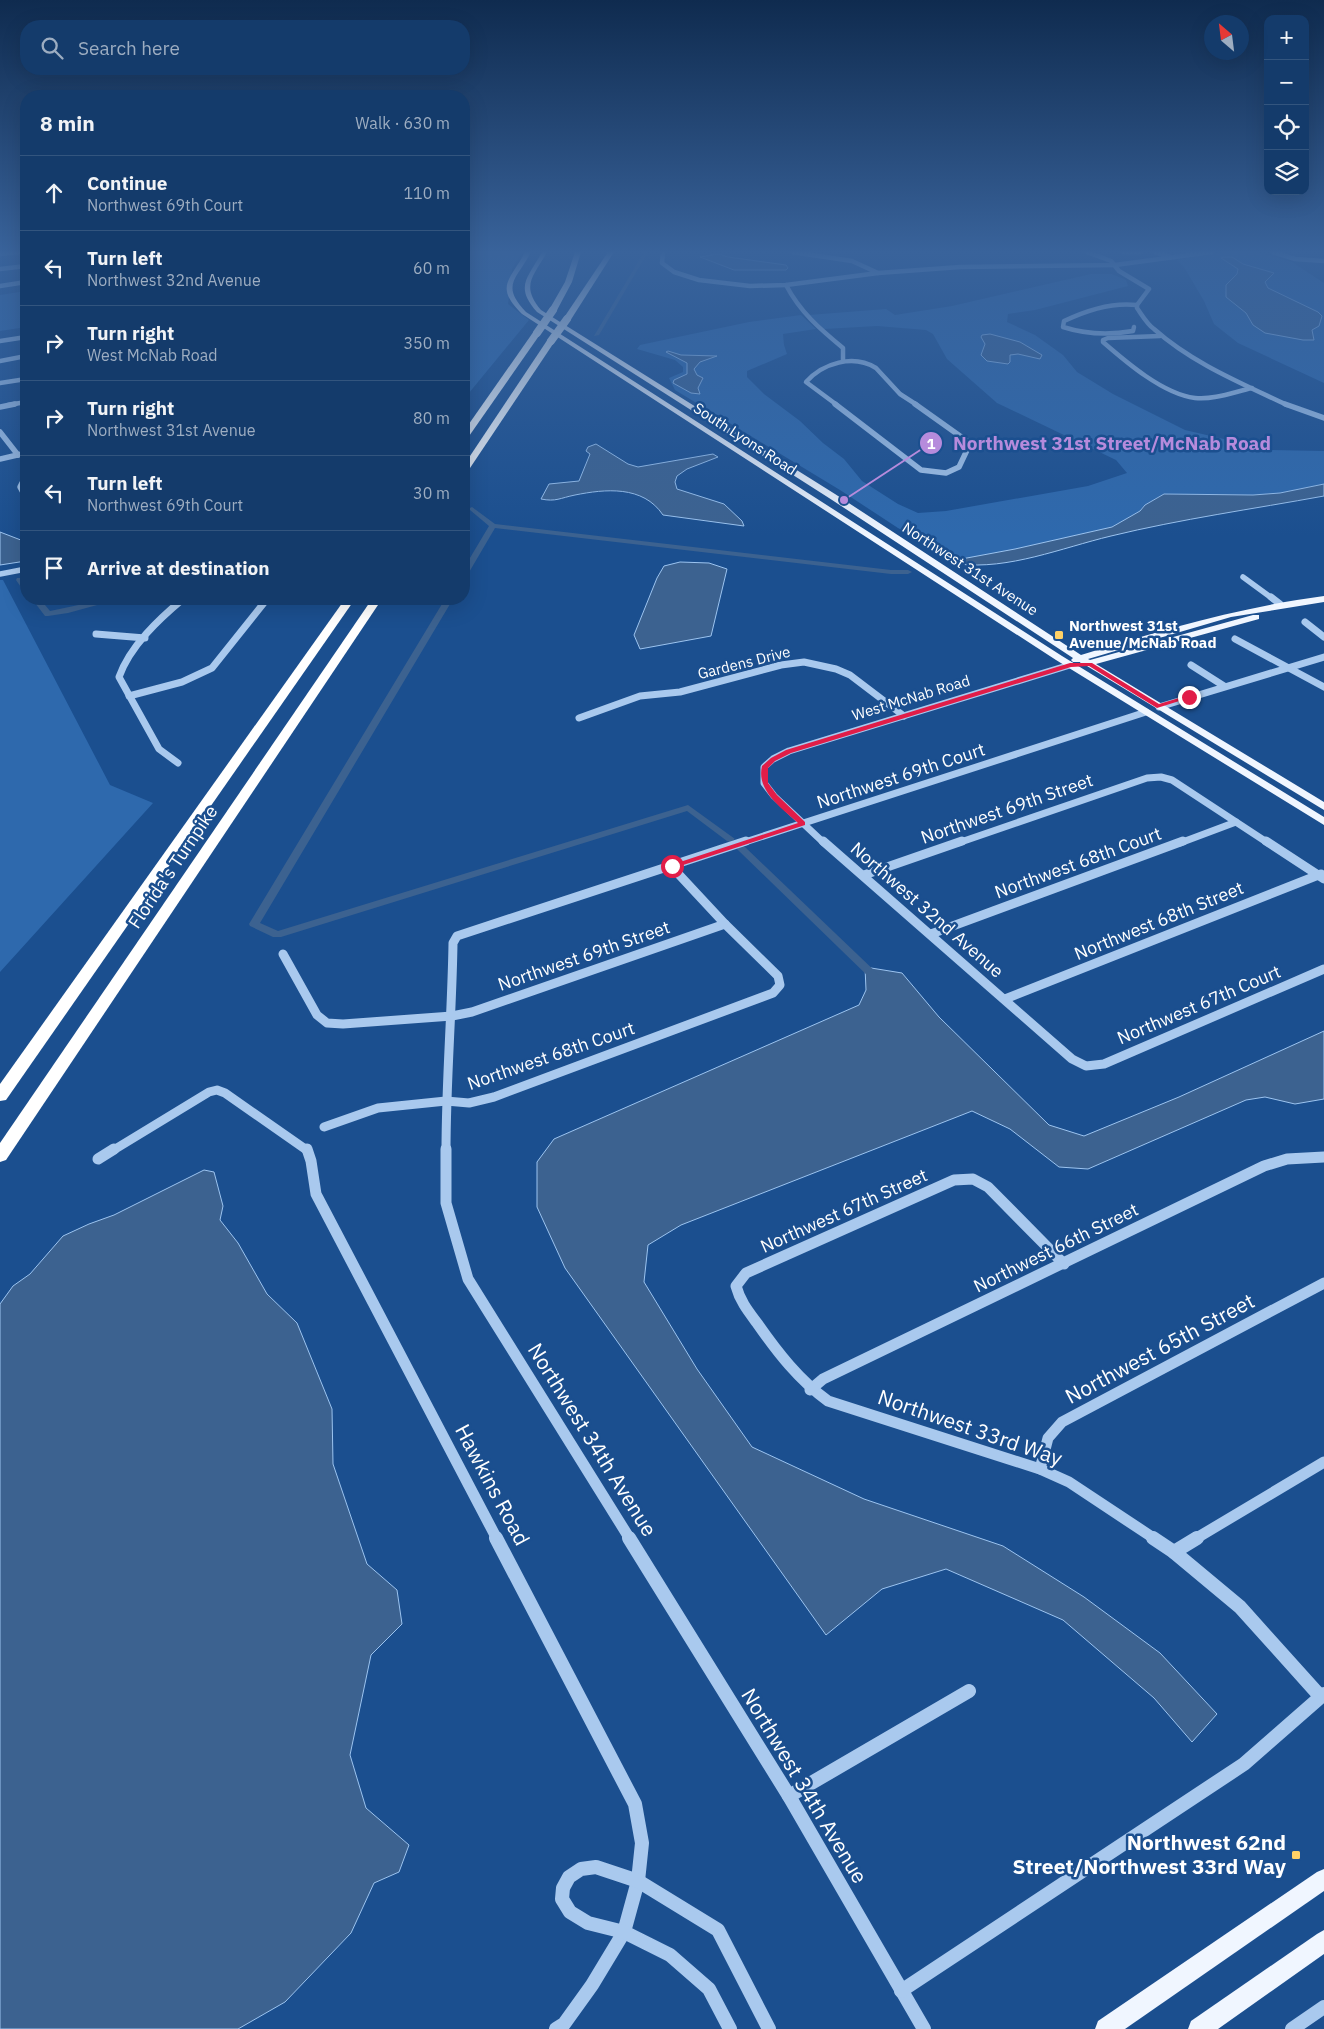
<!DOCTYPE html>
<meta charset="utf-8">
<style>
:root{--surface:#143b6b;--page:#214673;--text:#f1f3f6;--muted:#9dadc1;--line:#33557e}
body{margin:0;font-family:"IBM Plex Sans",sans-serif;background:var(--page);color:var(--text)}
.controls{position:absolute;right:15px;top:15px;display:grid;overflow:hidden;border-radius:10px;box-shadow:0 5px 20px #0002}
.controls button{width:45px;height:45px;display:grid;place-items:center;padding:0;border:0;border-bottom:1px solid var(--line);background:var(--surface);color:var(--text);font:25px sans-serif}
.compass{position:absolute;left:1204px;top:15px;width:45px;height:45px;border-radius:50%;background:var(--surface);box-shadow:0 5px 20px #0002;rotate:332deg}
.stop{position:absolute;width:15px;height:15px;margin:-11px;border:4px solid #e11d48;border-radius:50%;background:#fff}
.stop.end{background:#e11d48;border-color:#fff;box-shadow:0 1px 5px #0008}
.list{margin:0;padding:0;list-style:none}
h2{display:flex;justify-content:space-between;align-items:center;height:65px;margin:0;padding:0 20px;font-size:21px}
h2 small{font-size:16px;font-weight:400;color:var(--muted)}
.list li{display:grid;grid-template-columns:32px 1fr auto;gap:15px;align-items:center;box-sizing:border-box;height:75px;padding:0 20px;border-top:1px solid var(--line)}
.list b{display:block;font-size:19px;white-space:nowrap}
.list p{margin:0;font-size:16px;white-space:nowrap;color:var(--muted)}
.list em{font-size:16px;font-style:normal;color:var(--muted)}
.icon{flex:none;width:28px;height:28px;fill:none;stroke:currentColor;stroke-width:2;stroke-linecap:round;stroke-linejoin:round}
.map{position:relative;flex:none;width:1324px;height:2029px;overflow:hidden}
.search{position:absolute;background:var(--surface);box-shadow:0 5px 20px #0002;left:20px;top:20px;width:450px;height:55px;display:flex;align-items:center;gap:12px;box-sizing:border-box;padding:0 18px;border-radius:20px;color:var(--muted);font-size:19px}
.panel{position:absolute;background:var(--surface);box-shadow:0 5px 20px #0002;left:20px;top:90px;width:450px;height:515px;border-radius:20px}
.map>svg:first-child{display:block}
.green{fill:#2e69ad}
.water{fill:#3c6290;stroke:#9cc4f0}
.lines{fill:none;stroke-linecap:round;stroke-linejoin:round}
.canal{fill:#3c6290;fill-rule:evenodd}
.minor-far5{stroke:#a9c9ee;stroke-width:4.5}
.minor-far4{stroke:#a9c9ee;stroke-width:5.5}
.minor-far3{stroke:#a9c9ee;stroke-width:7}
.minor-far2{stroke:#a9c9ee;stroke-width:9}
.minor-far1{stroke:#a9c9ee;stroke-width:11}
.minor{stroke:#a9c9ee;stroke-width:14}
.major{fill:#f0f6ff;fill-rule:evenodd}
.highway{fill:#fff;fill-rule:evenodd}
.highway-bridge{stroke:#fff;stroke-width:8}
.route{fill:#e11d48}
.poi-dot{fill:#ffd166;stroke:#1b4f8f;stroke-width:2}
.labels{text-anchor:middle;stroke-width:5;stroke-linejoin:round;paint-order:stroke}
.far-street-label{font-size:15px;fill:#fff;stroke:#1b4f8f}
.far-poi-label{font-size:15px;font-weight:bold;fill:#fff;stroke:#1b4f8f;text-anchor:start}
.street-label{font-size:18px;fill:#fff;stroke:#1b4f8f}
.near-street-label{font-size:21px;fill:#fff;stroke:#1b4f8f}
.near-poi-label{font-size:21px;font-weight:bold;fill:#fff;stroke:#1b4f8f;text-anchor:end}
.leader{fill:none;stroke:#b68bdc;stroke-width:2}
.callout-dot{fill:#b68bdc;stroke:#1b4f8f;stroke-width:2}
.mark-label{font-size:15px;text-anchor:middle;font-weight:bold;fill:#fff}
.callout-label{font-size:19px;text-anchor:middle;font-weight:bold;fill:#b68bdc;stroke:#1b4f8f;stroke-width:5;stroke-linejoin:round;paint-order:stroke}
</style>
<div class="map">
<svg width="1324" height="2029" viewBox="0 0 1324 2029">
<rect width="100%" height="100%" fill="#1b4f8f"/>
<g class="green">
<polygon points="464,252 522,252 512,269 508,304 529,320 464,399"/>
<polygon points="1224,252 1257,252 1292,262 1324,283 1324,383 1238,343 1214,324 1204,301 1184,267 1177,260"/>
<polygon points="1091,274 1112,274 1126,280 1128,286 1035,310 1008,314 1007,322 1035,335 1063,355 1077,372 1113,394 1185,430 1271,450 1324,451 1324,484 1280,493 1253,495 1164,494 1145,505 1140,511 1112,527 1015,549 956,560 898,528 840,490 675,390 669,378 683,372 683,367 675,360 637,349 640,345 749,322 801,315 816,329 783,334 784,345 787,354 747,371 747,377 764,394 800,421 823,443 844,459 862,481 898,504 918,513 946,511 1088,486 1127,473 1116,460 997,403 947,359 933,334 926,330 877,326 824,329 809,315 886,309 895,315 952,306"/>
<polygon points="26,291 26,327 0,331 0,295"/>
<polygon points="0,580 3,580 110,785 153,803 0,972"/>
</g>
<g class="water">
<polygon points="718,254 728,257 786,265 788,268 786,270 734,270 700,257"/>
<polygon points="1223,257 1232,257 1243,264 1274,273 1265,282 1268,288 1318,312 1322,316 1319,326 1312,330 1314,340 1303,340 1265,333 1253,325 1246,313 1226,297 1226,285 1237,274 1238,269 1221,258"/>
<polygon points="990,334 1020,342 1042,355 1040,359 1018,354 1010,355 1010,362 1008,364 987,361 981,355 985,344 981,337 982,335"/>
<polygon points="668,351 681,355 717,356 700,362 694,369 697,375 703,378 698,388 700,394 691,393 673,383 674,380 687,374 687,363 666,352"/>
<path d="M 596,444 L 628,464 L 638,467 L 713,454 L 718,457 L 687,469 L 677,476 L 675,482 L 677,489 L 724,504 L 742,521 L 744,526 L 663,515 C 643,485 605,489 575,495 C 560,498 556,502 541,499 L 549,484 L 579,481 L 590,454 L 586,451 L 588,447 Z"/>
<path d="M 1324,484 L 1324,496 C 1253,509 1181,519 1111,536 C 1061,548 1009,570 958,564 L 956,560 L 1015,549 L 1112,527 L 1140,511 L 1145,505 L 1164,494 L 1253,495 L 1280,493 Z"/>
<polygon points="0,532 26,542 26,561 0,565"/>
<polygon points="680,562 709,563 727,569 711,636 640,649 634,635 657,578 664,566"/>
<polygon points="865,967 902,973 939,1017 1049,1125 1084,1136 1179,1097 1324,1031 1324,1099 1295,1104 1265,1097 1246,1100 1088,1169 1059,1167 1010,1129 972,1111 681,1225 648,1245 644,1282 697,1369 752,1447 864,1499 1003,1546 1084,1597 1160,1653 1217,1714 1192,1742 1154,1698 1063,1620 946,1569 882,1589 826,1635 565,1268 537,1207 537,1162 554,1139 859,1005 866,990"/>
<polygon points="204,1170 214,1172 223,1206 220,1220 238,1243 267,1294 297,1323 332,1409 333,1464 367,1564 397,1590 402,1624 371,1655 350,1755 366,1808 409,1845 399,1872 374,1883 351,1933 285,2002 238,2029 0,2029 0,1304 13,1286 30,1274 63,1236 89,1224 114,1215"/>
</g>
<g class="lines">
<g class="canal">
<polygon points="644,252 648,252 599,335 594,336"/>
<polygon points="472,507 495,524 891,570 908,570 912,572 908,574 891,574 495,528 468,574 464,576 464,568 489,526 470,510 468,509"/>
<polygon points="17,578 23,578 26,583 26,590 23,590 16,580"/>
<polygon points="32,599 40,599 50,611 107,599 119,599 68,613 48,616 45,616"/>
<polygon points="445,599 453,599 260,923 278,931 688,805 735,839 730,842 727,841 687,811 281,937 273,937 250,926 249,924"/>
<polygon points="742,846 745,847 880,976 881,978 880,980 872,980 739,851 737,849 739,847"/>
</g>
<g class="minor-far5">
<polyline points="663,252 662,263 674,272 699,280 750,286 786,285 878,273 960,267 1115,265 1212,252"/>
<polyline points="792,252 852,261 878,273"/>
<path d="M 1087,252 L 1111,261 L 1119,271 L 1149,289 L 1137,305 L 1137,308 C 1142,315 1147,324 1154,329 C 1192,363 1241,383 1287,405"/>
<polyline points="1123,252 1141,252"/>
<polyline points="1155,252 1171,257"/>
<polyline points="1273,252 1295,259 1324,261"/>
<polyline points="0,254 19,252"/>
<polyline points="0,269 26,266"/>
<path d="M 786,285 C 800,312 820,329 843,348 L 843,360"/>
<polyline points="0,286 26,282"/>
<path d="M 1134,327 L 1133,331 C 1110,335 1085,334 1063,327 L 1064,321 C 1087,310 1112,302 1137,305"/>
<path d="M 1160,336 L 1108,338 L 1103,340 L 1103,342 C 1126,362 1163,394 1195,398 C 1214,400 1234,392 1252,388"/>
<polyline points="0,341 26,337"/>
<polyline points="0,361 26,356"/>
<polyline points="0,383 26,379"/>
<polyline points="8,405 26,402"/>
<path d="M 837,405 L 806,382 C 823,363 853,354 876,368 L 900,394 L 917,405"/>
</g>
<g class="minor-far4">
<polyline points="835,404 921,470 946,473 959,467 968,448 967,441 915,404"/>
<polyline points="1285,404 1324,418"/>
<polyline points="0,407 15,404"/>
<polyline points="0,432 18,455"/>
<polyline points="0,459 26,453"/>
<polyline points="26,482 22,483 20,487 26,498"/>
<polyline points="0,574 26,569"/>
<polyline points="1243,577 1273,599"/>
</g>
<g class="minor-far3">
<polyline points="1271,597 1280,604"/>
<polyline points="1305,622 1324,637"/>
<polyline points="96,634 145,638"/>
<polyline points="1235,639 1324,687"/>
<polyline points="1191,665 1224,686"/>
<polyline points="129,696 182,682 212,668 267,599"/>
<polyline points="1159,707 1324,657"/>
<polyline points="579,718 640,696 680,692 781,665 804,662 836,669 850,675 904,716"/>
<path d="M 178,763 L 159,749 L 119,677 C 130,646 159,619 183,599"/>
<polyline points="742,843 1146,712"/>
<polyline points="824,843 774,796 764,783 764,767 773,759 789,751 1070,665"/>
<polyline points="958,843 1147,778 1161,777 1172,780 1268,843"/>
<polyline points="1180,843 1236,822"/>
</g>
<g class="minor-far2">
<polyline points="823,841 1072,1059 1086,1066 1104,1064 1324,969"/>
<polyline points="1266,841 1324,879"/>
<polyline points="864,875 962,841"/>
<polyline points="931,934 1183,841"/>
<polyline points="283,954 317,1015 327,1023 343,1024 452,1016 472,1012 725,924"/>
<polyline points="1005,999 1321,874"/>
<polyline points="324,1127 378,1108 446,1101 469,1103 494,1097 773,993 780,985 778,976 725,924 671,866"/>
<polyline points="112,1151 209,1092 217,1090 225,1093 308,1151"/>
<path d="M 446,1151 C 446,1081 452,1012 453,943 L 457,936 L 746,841"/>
</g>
<g class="minor-far1">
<polyline points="307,1149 311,1161 316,1194 497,1539"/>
<polyline points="446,1149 446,1203 468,1279 630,1539"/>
<polyline points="98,1159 114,1149"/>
<path d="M 1064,1264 L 988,1187 L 973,1179 L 954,1180 L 746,1273 L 736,1286 C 740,1301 748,1311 757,1323 C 778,1353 799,1380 828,1401 L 1040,1469 L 1069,1482 L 1155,1539"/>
<polyline points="810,1390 823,1379 1264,1166 1287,1159 1324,1157"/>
<polyline points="1040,1469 1048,1438 1062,1422 1324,1283"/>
<polyline points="1195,1539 1324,1462"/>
</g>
<g class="minor">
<polyline points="496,1538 635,1804 642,1843 638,1881 624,1932 592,1985 564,2024 556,2029"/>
<polyline points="629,1538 789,1796 924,2029"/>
<polyline points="1153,1538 1174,1552 1240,1607 1320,1696"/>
<polyline points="1174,1552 1197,1538"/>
<polyline points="789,1796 969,1691"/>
<polyline points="901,1991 1244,1764 1324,1694"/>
<polyline points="730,2029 709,1989 670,1955 624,1932 588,1923 570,1912 562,1899 563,1888 569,1877 581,1869 596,1867 638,1881 718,1930 769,2029"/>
<polyline points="1292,2029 1324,2007"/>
</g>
<g class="major">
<path d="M 525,252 L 531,252 C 517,279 500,285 526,312 L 1062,656 L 1324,817 L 1324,825 L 1056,660 L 522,314 C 494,286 510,281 525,252 Z"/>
<path d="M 542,252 L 547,252 C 534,276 520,285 541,310 L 835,494 L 1081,655 C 1161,630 1241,607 1324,596 L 1324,602 L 1231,617 L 1088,659 L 1090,660 L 1253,615 L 1259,615 L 1259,619 L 1096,664 L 1324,802 L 1324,810 L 1087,666 L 1082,666 L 1080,662 L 1073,662 L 1071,660 L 1073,658 L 829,498 L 537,312 C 514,286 528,278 542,252 Z"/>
<polygon points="1324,1869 1324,1891 1125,2029 1095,2029 1098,2021 1317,1872"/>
<polygon points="1324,1930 1324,1954 1218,2029 1188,2029 1191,2021 1317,1934"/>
</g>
<g class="highway">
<polygon points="575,252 581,252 572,282 556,312 550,312 549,310 565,282"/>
<polygon points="608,252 614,252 570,321 564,321 563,319"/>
<polygon points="534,331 541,333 467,439 464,440 464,431"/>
<polygon points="548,339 555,341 468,471 464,474 464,465"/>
<polygon points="345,599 355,599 6,1100 0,1101 0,1084"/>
<polygon points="372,599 382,599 6,1160 0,1162 0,1143"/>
</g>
<g class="highway-bridge">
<polyline points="537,333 553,310"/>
<polyline points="551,341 567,319"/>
</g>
</g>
<linearGradient id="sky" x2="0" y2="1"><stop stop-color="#0f2b4f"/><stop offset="0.47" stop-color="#39639b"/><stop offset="1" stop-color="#39639b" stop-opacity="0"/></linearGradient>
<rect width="1324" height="536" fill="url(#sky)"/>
<path class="route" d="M 1070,663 L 1092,663 L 1159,704 L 1189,695 L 1192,697 L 1157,708 L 1089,666 L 1071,667 L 791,753 L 775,761 L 768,768 L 768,783 L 777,795 L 805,822 L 805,825 L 674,868 L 668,866 L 798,823 C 782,808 756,791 762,766 L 771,758 L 786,750 Z"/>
<g class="poi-dot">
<rect x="1054" y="630" width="10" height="10" rx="2.5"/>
<rect x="1291" y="1850" width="10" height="10" rx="2.5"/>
</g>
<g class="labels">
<g class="far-street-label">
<text transform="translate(745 439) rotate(33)" y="5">South Lyons Road</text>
<text transform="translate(970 569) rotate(33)" y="5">Northwest 31st Avenue</text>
<text transform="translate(744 663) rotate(-14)" y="5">Gardens Drive</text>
<text transform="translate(911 698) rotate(-17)" y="5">West McNab Road</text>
</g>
<g class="far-poi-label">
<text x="1069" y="631">Northwest 31st<tspan x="1069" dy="17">Avenue/McNab Road</tspan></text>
</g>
<g class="street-label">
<text transform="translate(901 776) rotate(-18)" y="6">Northwest 69th Court</text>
<text transform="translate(1007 809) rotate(-19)" y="6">Northwest 69th Street</text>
<text transform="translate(1078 863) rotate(-20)" y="6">Northwest 68th Court</text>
<text transform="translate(173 867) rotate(-56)" y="6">Florida's Turnpike</text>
<text transform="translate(927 910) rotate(41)" y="6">Northwest 32nd Avenue</text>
<text transform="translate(1159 921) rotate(-22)" y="6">Northwest 68th Street</text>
<text transform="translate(584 956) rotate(-19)" y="6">Northwest 69th Street</text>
<text transform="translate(1199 1005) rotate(-23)" y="6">Northwest 67th Court</text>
<text transform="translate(551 1056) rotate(-19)" y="6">Northwest 68th Court</text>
<text transform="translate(844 1211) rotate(-24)" y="6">Northwest 67th Street</text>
<text transform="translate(1056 1248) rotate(-26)" y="6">Northwest 66th Street</text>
</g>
<g class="near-street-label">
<text transform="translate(1160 1349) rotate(-28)" y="7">Northwest 65th Street</text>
<text transform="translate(970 1428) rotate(19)" y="7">Northwest 33rd Way</text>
<text transform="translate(592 1440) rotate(58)" y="7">Northwest 34th Avenue</text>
<text transform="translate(492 1485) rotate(62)" y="7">Hawkins Road</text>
<text transform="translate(804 1786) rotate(59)" y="7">Northwest 34th Avenue</text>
</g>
<g class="near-poi-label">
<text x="1286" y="1850">Northwest 62nd<tspan x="1286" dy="24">Street/Northwest 33rd Way</tspan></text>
</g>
</g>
<path class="leader" d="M844 500L931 443"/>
<g class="callout-dot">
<circle cx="844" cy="500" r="5"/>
<circle cx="931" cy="443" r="12"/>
</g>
<g class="mark-label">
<text x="931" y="449">1</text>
</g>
<g class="callout-label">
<text x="1112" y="450">Northwest 31st Street/McNab Road</text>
</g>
</svg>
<div class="controls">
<button>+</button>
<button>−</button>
<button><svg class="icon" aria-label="locate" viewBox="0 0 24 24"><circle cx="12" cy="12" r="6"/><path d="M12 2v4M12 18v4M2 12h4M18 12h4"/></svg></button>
<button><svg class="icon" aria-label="layers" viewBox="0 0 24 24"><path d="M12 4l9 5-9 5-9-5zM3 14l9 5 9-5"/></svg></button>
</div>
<svg class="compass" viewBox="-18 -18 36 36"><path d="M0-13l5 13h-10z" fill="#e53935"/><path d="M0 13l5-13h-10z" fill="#9dadc1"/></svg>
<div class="stop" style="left:672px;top:866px"></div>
<div class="stop end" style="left:1189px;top:697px"></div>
<div class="search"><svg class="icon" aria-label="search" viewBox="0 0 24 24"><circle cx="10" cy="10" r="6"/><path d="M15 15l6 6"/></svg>Search here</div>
<section class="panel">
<h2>8 min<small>Walk · 630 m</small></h2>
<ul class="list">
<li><svg class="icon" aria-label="ahead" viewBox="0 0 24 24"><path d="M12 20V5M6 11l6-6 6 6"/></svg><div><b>Continue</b><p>Northwest 69th Court</p></div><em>110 m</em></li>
<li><svg class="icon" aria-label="left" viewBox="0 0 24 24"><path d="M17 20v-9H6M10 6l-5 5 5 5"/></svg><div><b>Turn left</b><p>Northwest 32nd Avenue</p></div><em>60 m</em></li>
<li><svg class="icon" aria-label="right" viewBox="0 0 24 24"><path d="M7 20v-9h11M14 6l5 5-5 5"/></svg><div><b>Turn right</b><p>West McNab Road</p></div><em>350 m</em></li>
<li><svg class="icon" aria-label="right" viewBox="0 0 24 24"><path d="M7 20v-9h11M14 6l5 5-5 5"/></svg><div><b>Turn right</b><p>Northwest 31st Avenue</p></div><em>80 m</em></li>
<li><svg class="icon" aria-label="left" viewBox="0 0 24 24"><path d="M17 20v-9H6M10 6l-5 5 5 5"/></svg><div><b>Turn left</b><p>Northwest 69th Court</p></div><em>30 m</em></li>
<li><svg class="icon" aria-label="arrive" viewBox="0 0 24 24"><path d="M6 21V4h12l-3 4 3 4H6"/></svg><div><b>Arrive at destination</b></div></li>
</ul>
</section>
</div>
